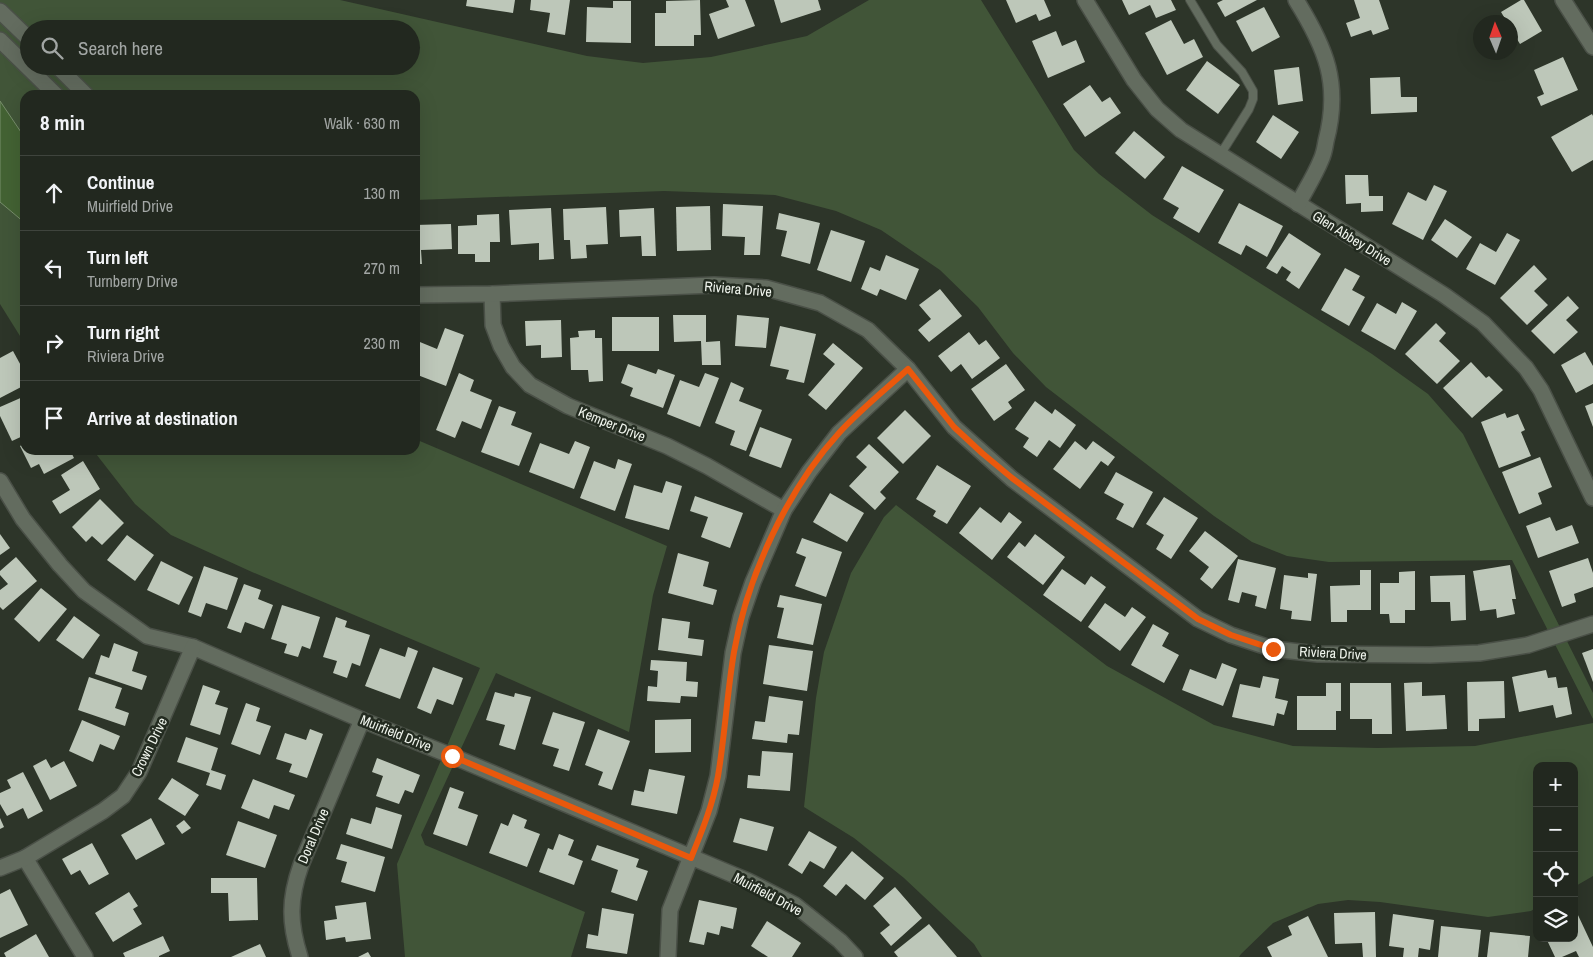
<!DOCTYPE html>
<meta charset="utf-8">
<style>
:root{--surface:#22281f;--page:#2e342c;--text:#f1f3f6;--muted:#a2a6a4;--line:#3f443d}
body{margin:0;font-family:"Archivo Narrow",sans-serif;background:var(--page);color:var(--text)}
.controls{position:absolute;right:15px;bottom:15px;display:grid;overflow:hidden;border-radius:10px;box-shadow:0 5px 20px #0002}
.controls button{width:45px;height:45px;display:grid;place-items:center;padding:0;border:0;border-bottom:1px solid var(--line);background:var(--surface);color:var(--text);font:25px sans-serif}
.compass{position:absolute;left:1473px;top:15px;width:45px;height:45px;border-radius:50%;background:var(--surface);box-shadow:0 5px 20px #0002;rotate:358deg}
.stop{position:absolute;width:15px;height:15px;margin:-11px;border:4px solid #ea580c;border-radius:50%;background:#fff}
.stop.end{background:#ea580c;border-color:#fff;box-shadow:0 1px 5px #0008}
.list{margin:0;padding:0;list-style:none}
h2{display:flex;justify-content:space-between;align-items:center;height:65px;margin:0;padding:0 20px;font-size:21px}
h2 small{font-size:16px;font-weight:400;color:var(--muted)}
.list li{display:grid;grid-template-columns:32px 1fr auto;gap:15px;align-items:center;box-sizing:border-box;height:75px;padding:0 20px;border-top:1px solid var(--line)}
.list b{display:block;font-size:19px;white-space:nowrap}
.list p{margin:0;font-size:16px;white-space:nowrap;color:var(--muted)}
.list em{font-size:16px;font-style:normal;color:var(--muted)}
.icon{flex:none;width:28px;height:28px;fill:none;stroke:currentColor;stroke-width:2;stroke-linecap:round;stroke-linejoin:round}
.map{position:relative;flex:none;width:1593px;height:957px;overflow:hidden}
.search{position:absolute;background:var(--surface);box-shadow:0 5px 20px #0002;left:20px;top:20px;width:400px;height:55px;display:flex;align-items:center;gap:12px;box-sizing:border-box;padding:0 18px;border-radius:28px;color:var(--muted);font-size:19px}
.panel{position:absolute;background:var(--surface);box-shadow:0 5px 20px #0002;left:20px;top:90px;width:400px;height:365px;border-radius:15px}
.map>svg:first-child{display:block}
.green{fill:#415538;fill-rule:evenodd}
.water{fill:#436233;stroke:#778e6b}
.building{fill:#bdc7b9}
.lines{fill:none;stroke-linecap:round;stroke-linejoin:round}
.service-casing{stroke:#4a5047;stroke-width:10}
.minor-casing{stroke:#4a5047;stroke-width:18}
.service{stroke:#636c5f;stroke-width:8}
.minor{stroke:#636c5f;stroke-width:15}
.route{stroke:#ea580c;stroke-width:6}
.labels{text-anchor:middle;stroke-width:5;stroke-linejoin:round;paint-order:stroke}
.street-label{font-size:14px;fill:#f0f5ed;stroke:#232b20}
</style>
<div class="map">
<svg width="1593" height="957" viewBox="0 0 1593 957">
<rect width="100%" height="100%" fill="#2d3529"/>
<g class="green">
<path d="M 0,0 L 340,0 L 587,56 L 643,63 L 711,57 L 807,36 L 869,0 L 981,0 L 1074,150 L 1099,174 L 1152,215 L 1372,354 L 1428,394 L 1463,434 L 1593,693 L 1593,719 L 1512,560 L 1329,562 L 1287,556 L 1252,542 L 1214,516 L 1046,387 L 1013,353 L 978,307 L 940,270 L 881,230 L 836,211 L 775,195 L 664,191 L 415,200 L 415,95 L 25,95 L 25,344 L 0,304 ZM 29,29 L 411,29 L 411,66 L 29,66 Z"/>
<polygon points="415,439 667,546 653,595 629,732 496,673 421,835 425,845 585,912 571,957 405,957 397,864 480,668 252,572 171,535 135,504 93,450 415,450"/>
<polygon points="896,505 1107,666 1214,725 1293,746 1377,748 1475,746 1593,723 1593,876 1574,887 1574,766 1537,766 1537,907 1531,911 1488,917 1380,902 1348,900 1318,904 1273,923 1241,954 1239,957 982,957 974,944 904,878 854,838 804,807 816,698 824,652 851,573 884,517"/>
</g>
<polygon class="water" points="0,101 25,138 25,223 0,202"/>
<g class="building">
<polygon points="467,0 515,0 513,13 466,6"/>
<polygon points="531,0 570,0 565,35 547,32 550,13 530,10"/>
<polygon points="700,0 701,35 694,35 694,46 655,46 655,13 666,13 666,1"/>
<polygon points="726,0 745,0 755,26 718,39 709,14 729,7"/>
<polygon points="774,0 818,0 821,10 781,23"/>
<polygon points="1006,0 1044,0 1051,16 1039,21 1036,14 1016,23"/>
<polygon points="1122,0 1171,0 1176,10 1156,18 1150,5 1129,15"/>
<polygon points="1223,0 1257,0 1225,17 1217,3"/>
<polygon points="1354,0 1379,0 1389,29 1373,35 1371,30 1351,37 1346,23 1360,18"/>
<polygon points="1521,0 1524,0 1542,31 1520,44 1510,28 1510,22 1507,22 1501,12"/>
<polygon points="613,1 631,1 631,43 586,42 587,7 613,8"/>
<polygon points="1264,7 1280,37 1252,52 1236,21"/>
<polygon points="1171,20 1184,44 1194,39 1203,57 1167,75 1145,33"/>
<polygon points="1056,31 1062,46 1076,40 1085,62 1048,78 1032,41"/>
<polygon points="1563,57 1578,90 1541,106 1537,97 1544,94 1534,70"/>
<polygon points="1207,61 1240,85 1218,114 1186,90"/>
<polygon points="1299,67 1303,101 1278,105 1274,70"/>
<polygon points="1400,77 1401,97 1417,97 1417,112 1371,114 1370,78"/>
<polygon points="1090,85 1102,102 1110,97 1121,113 1085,137 1063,104"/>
<polygon points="1592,114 1593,116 1593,160 1572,172 1551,137"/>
<polygon points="1273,115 1299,132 1281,159 1256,142"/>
<polygon points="1134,131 1165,157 1145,179 1115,153"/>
<polygon points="1182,166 1224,190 1199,233 1173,218 1179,208 1163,199"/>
<polygon points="1345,175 1368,175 1369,196 1383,196 1383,211 1361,212 1361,203 1346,204"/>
<polygon points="1434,185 1447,191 1423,240 1392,224 1408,192 1426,201"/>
<polygon points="1239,203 1283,226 1267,257 1246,245 1241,255 1218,243"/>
<polygon points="723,204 763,206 760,255 744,255 745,237 722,236"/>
<polygon points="710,206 711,250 677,251 676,207"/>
<polygon points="606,207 608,244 586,245 587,258 571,259 570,240 564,240 563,209"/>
<polygon points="551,208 554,259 539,260 539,243 511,245 509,210"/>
<polygon points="654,208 656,256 642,256 641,236 620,237 619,210"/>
<polygon points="779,213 820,223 810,264 781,256 787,231 776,229"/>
<polygon points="499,214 500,242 490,242 490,262 475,262 475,254 458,254 458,226 477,225 477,215"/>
<polygon points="1445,219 1472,237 1457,258 1431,240"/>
<polygon points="451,224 452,249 421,250 422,264 415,264 415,225"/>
<polygon points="831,230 865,241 851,282 817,270"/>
<polygon points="1289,233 1321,254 1299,289 1286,280 1291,272 1282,266 1277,274 1266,268"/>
<polygon points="1507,233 1520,240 1495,285 1466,269 1480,243 1496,252"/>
<polygon points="886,255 919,269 906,300 880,289 877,296 861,289 870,267 880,271"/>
<polygon points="1534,265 1547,279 1534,291 1548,305 1527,325 1500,298"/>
<polygon points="1345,268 1360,276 1352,290 1365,297 1349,326 1321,310"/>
<polygon points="940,289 962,316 929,342 918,330 931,319 919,305"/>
<polygon points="1568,296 1579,308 1566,320 1578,332 1554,354 1531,331"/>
<polygon points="1402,302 1417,311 1395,350 1361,331 1377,303 1396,314"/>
<polygon points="673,315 706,315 706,342 720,341 721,365 702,365 701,341 674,342"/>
<polygon points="737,315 769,318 766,348 735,346"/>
<rect x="612" y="317" width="47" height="34"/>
<polygon points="561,320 562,357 541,358 541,345 526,346 525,321"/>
<polygon points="1436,323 1446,333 1439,341 1460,361 1437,384 1405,354"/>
<polygon points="780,326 816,334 804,383 786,379 789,370 770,366"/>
<polygon points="445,328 464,335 446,386 415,374 415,340 437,349"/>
<polygon points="595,330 595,338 602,338 603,381 589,382 588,370 571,370 570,338 579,337 578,331"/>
<polygon points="969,332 979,345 986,340 1000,358 972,379 961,364 951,372 938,356"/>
<polygon points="833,343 863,368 826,410 808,395 835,364 823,354"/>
<polygon points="13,351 25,373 25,385 0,398 0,358"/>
<polygon points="1585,352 1593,366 1593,384 1576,393 1561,365"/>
<polygon points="1471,362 1486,378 1489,376 1503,390 1472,418 1443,388"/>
<polygon points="628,364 656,374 658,369 675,375 663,408 630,396 633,388 621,383"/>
<polygon points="1006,364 1025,390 1008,402 1012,408 994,421 971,389"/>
<polygon points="459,373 474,380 470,391 492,400 481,429 462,421 455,438 436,430"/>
<polygon points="705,373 719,378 700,427 667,414 680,380 699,387"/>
<polygon points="731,382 744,388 739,401 762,410 746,451 730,445 735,431 715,423"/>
<polygon points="25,396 25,435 12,441 0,416 0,407"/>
<polygon points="1035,401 1052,414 1055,409 1076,425 1060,448 1049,440 1037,457 1023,447 1029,438 1015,429"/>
<polygon points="1593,403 1593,427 1585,406"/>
<polygon points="499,406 516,412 511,425 532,433 519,466 481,452"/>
<polygon points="905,410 931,436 903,464 877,438"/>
<polygon points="1505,413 1507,418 1518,414 1525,430 1521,432 1531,456 1499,468 1481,422"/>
<polygon points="760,427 792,439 781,468 749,456"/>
<polygon points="575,441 590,447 574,489 529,472 540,443 569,454"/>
<polygon points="1075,441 1086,450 1093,441 1115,457 1108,466 1101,461 1080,489 1053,469"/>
<polygon points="25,443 25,450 70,450 74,458 44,474 39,464 31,468 20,446"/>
<polygon points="869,444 899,472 880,492 886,498 875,510 849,486 867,467 856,457"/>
<polygon points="1540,457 1552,487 1538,493 1542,504 1519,514 1502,472"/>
<polygon points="618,459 632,464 615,511 580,498 594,461 615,469"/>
<polygon points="83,461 100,489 60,514 52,501 70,490 61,475"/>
<polygon points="937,465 971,486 947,524 933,516 936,511 916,499"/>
<polygon points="1116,472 1153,492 1133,528 1116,519 1124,504 1104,493"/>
<polygon points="666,481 682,486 669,530 625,518 634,485 662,493"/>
<polygon points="830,493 864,513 847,542 813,522"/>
<polygon points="695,496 743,513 730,548 701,537 708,517 690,511"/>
<polygon points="1164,497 1198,518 1171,559 1156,549 1164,535 1146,524"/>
<polygon points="100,499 124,523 102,545 92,536 86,542 72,527"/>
<polygon points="980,507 1001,523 1009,512 1022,522 992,560 959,533"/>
<polygon points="1550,517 1556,531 1572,525 1579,543 1538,558 1526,526"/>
<polygon points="1205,531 1238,556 1212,589 1200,579 1209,567 1189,551"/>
<polygon points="0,534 10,548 0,555"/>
<polygon points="1035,534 1065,557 1043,585 1007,557 1019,542 1025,547"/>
<polygon points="127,535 154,555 135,581 107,560"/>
<polygon points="802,538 842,552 826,597 795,586 806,557 796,553"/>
<polygon points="678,553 709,562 703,586 717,590 713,605 668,593"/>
<polygon points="16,557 37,581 3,610 0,607 0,590 8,584 0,575 0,571"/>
<polygon points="1588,558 1593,573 1593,587 1574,594 1576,602 1562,607 1549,571"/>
<polygon points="1238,559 1276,568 1266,609 1255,606 1257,596 1242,592 1239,603 1228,600"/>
<polygon points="161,561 193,577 179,605 147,590"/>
<polygon points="1510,565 1516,599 1512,599 1515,614 1497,618 1496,609 1480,611 1473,571"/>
<polygon points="204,566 238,578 227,610 206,603 201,617 188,612"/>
<polygon points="1062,569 1085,585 1091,576 1106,587 1081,622 1043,595"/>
<polygon points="1360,570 1371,570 1371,610 1347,610 1347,622 1331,622 1330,586 1360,585"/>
<polygon points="1415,571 1415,610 1405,610 1405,623 1390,623 1389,614 1380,614 1380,583 1399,583 1399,572"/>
<polygon points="1308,573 1317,574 1311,621 1291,619 1292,611 1280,609 1284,575 1308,578"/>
<polygon points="1465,575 1466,620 1451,621 1450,602 1431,602 1430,576"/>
<polygon points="244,584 261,590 258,599 273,605 264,629 245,622 241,633 227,628"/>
<polygon points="41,588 67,609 39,642 14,619"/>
<polygon points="780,595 822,604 813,645 777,638 784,608 777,607"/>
<polygon points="1105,603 1125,617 1132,607 1146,617 1120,651 1088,627"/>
<polygon points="282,605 320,617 310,649 302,646 298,657 284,653 287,644 271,639"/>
<polygon points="74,616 100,635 83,659 56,640"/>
<polygon points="336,617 347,621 345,627 370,635 360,666 352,663 347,678 333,673 337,661 323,657"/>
<polygon points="662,618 690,622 688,638 704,640 702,656 658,650"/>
<polygon points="1153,624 1169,633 1162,646 1179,655 1164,683 1131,665"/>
<polygon points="114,643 138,652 132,671 147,676 142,690 95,674 101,655 109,658"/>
<polygon points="769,645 813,651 807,691 763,684"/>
<polygon points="408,647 418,651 400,699 365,686 380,648 405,657"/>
<polygon points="1593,649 1593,682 1582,653"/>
<polygon points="651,660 687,662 686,681 698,682 697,697 681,696 680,703 647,701 648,686 657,687 658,671 650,670"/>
<polygon points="1222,663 1237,669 1223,706 1182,690 1190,669 1216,679"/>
<polygon points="433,667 463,678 453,705 437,699 431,714 417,708"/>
<polygon points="1546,670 1548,678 1556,677 1558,688 1567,687 1572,714 1556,718 1553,705 1519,712 1512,677"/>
<polygon points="1263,676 1279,679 1275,698 1288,701 1284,715 1277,713 1274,726 1232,717 1240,684 1260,688"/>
<polygon points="89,677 122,688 115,708 129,713 125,726 78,710"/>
<polygon points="1504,681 1505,718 1479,719 1479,731 1468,731 1467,682"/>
<polygon points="1422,682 1422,696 1445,695 1447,729 1406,731 1404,683"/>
<polygon points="1326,683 1341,683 1341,711 1336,711 1336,730 1297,730 1297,696 1326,696"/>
<polygon points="1350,683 1391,683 1392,734 1372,734 1372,719 1350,719"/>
<polygon points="203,685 220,691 215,704 228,708 220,735 190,725"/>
<polygon points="495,692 514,697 515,693 531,697 515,750 499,745 505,725 486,720"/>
<polygon points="769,696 803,701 799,735 788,734 787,743 752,739 755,721 765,722"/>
<polygon points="246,703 260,708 256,721 271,726 260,755 231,744"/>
<polygon points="553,712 585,722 569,771 553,766 559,749 542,744"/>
<polygon points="691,719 691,752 655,753 655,720"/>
<polygon points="82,720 120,736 114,750 100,744 93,762 69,751"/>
<polygon points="310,729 323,734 307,778 289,772 292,764 276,759 285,733 306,740"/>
<polygon points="598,729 630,741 612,790 598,785 603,772 585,765"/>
<polygon points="186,737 218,748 211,770 226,775 221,790 206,785 210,773 177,762"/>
<polygon points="762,751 793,753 790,791 747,788 748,775 760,776"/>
<polygon points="377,758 420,775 413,793 405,790 399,804 376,796 383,776 372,772"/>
<polygon points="46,759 51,768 64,761 77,786 50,800 33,766"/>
<polygon points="649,769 685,776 677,814 631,805 634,790 644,792"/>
<polygon points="23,772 43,811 28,819 23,808 7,816 0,804 0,793 11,788 7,780"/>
<polygon points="172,778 199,795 185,816 158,799"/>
<polygon points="253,779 295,795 289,810 274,805 269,819 241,808"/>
<polygon points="450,787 464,792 458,808 478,815 467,846 433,834"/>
<polygon points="376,807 402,815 392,849 346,834 351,818 371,824"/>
<polygon points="513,814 527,820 524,828 540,834 527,867 489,853 501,823 508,826"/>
<polygon points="0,818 4,827 0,829"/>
<polygon points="151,818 165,844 136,860 121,835"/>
<polygon points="740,818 774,827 767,851 733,842"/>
<polygon points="184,820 191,828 182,834 176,826"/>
<polygon points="238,821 277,835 265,868 226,855"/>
<polygon points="809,831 837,847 824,869 810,861 802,874 788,865"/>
<polygon points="559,834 574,840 568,855 583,861 574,885 539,872 548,848 553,850"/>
<polygon points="92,843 109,874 89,885 80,870 71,875 62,859"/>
<polygon points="341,844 385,857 375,892 341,882 347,862 336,859"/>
<polygon points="597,845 639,859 636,867 648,871 637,901 611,892 618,870 591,860"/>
<polygon points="852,851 884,878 865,900 846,884 836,896 823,886"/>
<polygon points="211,878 257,878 258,920 229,921 228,893 211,893"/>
<polygon points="895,887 922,918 891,946 880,933 890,925 873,906"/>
<polygon points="10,889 28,925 0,938 0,894"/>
<polygon points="129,892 138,906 133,909 142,924 113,942 95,913"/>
<polygon points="699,900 737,908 733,929 721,926 719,935 707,932 704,945 689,942"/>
<polygon points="366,902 371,939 346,942 345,937 326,940 324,921 337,919 335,906"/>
<polygon points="602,908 634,914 627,954 586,948 588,934 598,936"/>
<polygon points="1375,912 1376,957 1363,957 1362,943 1335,944 1334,913"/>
<polygon points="1577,913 1593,947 1593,957 1579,957 1576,951 1562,957 1555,957 1546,938 1574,938 1574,914"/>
<polygon points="1393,914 1434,920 1430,950 1419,948 1418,957 1403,957 1404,948 1389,946"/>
<polygon points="1308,916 1328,957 1272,957 1267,947 1292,935 1288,926"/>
<polygon points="767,921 801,943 792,957 768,957 751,946"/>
<polygon points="929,924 957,957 898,957 894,952"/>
<polygon points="1441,926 1481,930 1478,957 1438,957"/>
<polygon points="1490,932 1530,936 1528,957 1487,957"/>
<polygon points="36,934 49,957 6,957 4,953"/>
<polygon points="163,936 170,951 159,956 159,957 125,957 123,953"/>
<polygon points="260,944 266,957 231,957"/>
<polygon points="368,952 371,957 358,957"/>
</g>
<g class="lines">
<g class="service-casing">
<polyline id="service" points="1190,0 1217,45 1242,72 1253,91 1253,99 1249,109 1220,155"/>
</g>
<g class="minor-casing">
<g id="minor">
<polyline points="1085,0 1134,80 1157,109 1181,130 1444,295 1483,323 1526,368 1541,390 1593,498"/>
<path d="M 1296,0 C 1326,48 1341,84 1326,141 C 1325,147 1324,154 1321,160 C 1315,175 1306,189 1298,204"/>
<polyline points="1563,0 1593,47"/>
<polyline points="0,11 29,39"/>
<polyline points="0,40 56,95"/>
<polyline points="57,66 86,95"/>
<polyline points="492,294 493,325 501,346 513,367 530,385 568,406 667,446 707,466 784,510"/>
<polyline points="415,295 492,294 714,285 766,288 820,303 868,330 908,369 954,427 1012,479 1198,619 1231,635 1273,649 1318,654 1430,655 1479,653 1528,645 1593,624"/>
<polyline points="0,481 23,519 60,565 84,591 147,636 193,647 362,720 452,756 748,881 795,905 840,941 855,957"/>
<polyline points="25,858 85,957"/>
<polyline points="0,868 25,858 103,811 123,796 139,772 193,647"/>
<path d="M 300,957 C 289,923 289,899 301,865 L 362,720"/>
<polyline points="668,957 670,910 709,811 718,776 733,653 741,617 753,582 784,510 809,472 839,433 908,369"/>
</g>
</g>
<use href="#service" class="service"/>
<use href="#minor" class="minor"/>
</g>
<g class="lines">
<path class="route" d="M 452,756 L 691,858 C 702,831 713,804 718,776 C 725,735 727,693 734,652 C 747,577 787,490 839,433 C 860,410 885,390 908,369 L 954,427 L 982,453 L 1012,478 L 1198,619 L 1231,635 L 1273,649"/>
</g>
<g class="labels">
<g class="street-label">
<text transform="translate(1352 238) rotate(32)" y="5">Glen Abbey Drive</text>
<text transform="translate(738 289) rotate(5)" y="5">Riviera Drive</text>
<text transform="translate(612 424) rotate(22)" y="5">Kemper Drive</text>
<text transform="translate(1333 653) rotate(3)" y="5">Riviera Drive</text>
<text transform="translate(396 733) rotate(22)" y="5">Muirfield Drive</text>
<text transform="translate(149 747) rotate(-64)" y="5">Crown Drive</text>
<text transform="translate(313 836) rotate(-67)" y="5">Doral Drive</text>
<text transform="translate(768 894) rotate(28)" y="5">Muirfield Drive</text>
</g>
</g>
</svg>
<div class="controls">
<button>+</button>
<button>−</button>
<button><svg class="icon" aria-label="locate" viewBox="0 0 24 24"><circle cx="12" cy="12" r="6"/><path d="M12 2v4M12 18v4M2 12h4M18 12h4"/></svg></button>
<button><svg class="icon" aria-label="layers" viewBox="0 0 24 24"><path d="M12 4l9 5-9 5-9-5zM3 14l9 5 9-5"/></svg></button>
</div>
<svg class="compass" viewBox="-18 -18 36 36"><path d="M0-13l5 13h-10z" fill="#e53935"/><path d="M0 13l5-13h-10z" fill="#a2a6a4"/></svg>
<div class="stop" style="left:452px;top:756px"></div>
<div class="stop end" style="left:1273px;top:649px"></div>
<div class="search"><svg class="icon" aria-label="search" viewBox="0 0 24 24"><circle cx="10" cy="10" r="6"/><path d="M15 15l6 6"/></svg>Search here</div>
<section class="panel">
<h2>8 min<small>Walk · 630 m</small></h2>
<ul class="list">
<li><svg class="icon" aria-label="ahead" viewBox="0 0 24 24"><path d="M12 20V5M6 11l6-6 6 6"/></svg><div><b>Continue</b><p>Muirfield Drive</p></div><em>130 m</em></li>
<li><svg class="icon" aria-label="left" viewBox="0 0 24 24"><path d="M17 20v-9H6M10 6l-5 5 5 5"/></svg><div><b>Turn left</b><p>Turnberry Drive</p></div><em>270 m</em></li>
<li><svg class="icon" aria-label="right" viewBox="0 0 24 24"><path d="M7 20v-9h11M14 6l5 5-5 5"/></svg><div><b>Turn right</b><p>Riviera Drive</p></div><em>230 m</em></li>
<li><svg class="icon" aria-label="arrive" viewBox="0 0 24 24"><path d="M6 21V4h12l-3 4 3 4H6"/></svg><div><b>Arrive at destination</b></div></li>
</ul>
</section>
</div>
